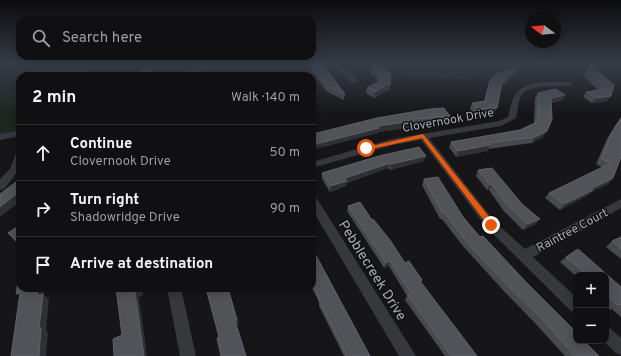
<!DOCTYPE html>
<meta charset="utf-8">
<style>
:root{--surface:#101012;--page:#1e1e20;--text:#f1f3f6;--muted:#9c9d9f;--line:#303032}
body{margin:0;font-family:Overpass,sans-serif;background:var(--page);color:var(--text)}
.controls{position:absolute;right:12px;bottom:12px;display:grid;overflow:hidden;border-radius:8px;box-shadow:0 2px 10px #0003}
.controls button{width:36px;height:36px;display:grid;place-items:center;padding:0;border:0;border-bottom:1px solid var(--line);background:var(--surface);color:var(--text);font:20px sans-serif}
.compass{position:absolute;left:525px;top:12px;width:36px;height:36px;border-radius:50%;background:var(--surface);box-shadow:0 2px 10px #0003;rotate:286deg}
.stop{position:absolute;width:12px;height:12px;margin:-9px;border:3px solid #ea580c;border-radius:50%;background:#fff}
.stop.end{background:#ea580c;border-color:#fff;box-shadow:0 1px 4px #0008}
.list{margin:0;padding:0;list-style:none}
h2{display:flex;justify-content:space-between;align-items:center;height:52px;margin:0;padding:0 16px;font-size:17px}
h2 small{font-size:13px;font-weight:400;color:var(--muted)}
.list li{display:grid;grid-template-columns:26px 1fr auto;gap:12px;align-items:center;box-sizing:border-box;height:56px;padding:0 16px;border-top:1px solid var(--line)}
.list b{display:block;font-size:15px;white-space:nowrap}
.list p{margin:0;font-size:13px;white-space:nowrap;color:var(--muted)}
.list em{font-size:13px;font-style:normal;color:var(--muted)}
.icon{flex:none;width:22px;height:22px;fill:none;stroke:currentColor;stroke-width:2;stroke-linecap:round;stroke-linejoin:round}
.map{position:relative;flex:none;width:621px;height:356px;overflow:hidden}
.search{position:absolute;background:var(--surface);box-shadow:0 2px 10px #0003;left:16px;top:16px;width:300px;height:44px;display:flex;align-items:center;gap:10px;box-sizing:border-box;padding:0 14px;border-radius:12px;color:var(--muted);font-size:15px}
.panel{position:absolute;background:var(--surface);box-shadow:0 2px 10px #0003;left:16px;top:72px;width:300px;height:220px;border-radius:12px}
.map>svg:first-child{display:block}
.green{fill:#1e261f}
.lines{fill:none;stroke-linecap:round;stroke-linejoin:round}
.street{fill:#37383d;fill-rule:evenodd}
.wall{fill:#47494d}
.shaded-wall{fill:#2f3033}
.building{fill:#525359;stroke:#5f6168}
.route{fill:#ea580c}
.labels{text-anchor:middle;stroke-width:3;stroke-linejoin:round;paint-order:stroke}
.street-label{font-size:12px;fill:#a8adb8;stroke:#111113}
.near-street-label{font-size:14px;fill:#a8adb8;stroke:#111113}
</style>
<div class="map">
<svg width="621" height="356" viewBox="0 0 621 356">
<rect width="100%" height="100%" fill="#161618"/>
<g class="green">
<polygon points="0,64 87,64 86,76 20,76 20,133 0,137"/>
<polygon points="424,64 502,64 479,70 469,80 411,75 386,67"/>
<polygon points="562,64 621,64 621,69"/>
</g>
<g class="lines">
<g class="street">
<polygon points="208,64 217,64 186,76 175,76"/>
<path d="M 331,64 C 343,64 351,72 359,81 L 352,83 Z"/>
<path d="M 542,82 L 564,82 L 573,84 L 569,86 C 557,86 527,84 521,96 C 518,102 518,111 516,118 L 501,126 L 429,138 L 495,222 L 525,249 L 621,199 L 621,208 L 533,257 L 576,297 L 576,313 L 571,311 L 487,228 L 421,140 L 393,145 L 312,168 L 312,162 L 392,139 L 499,121 L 508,117 C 514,92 515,87 542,82 Z"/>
<polygon points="20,130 20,136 0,140 0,134"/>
<polygon points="20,149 19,170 4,189 0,190 0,179 10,169 17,150"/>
<polygon points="312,196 316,197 416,356 399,356 312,209"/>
<polygon points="167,288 181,288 196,356 180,356"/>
<polygon points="606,327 611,329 621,338 621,355 616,353 603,341 606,341"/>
</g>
</g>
<g class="wall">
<polygon points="307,64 322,64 345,94 344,100 326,91"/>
<polygon points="371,67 390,85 389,91 388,90 374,98 366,93 367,88 379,81 370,72"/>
<polygon points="518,68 515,74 501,87 497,108 494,113 476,116 470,109 472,103 484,101 488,85 490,80"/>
<polygon points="586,70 614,85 607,101 592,103 583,97 586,92 598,90 583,75"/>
<polygon points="538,93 565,95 562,100 551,103 543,137 532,143 488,149 487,151 456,157 449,147 451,142 520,130 534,123 535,98"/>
<polygon points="450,116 448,121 414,125 413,127 378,132 378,133 313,134 377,118"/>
<polygon points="621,118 613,178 608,184 591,192 588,195 560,210 545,198 549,193 602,167 596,164 607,139 616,124"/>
<polygon points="379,156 424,161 390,170 388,168 347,183 346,186 330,192 322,179 322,173"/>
<polygon points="478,170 522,204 536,224 523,230 503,210 489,190 487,190 476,176"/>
<polygon points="424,179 463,217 480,237 526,282 599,356 565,356 534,322 502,289 462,245 442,219 440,219 422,185"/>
<polygon points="348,206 372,220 405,263 422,280 421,282 477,356 445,356 405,300 407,296 389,266 384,268 347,211"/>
<polygon points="621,237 621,259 606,247 612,241"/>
<polygon points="312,248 370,356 344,356 319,306 319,302 312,288"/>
<polygon points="578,249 621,287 621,317 612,309 610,310 606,306 606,275 576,276 560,262 566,257"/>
</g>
<g class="shaded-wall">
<polygon points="518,68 515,74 499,89 502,83"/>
<polygon points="151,70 153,76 144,76"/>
<polygon points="389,84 388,90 374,98 375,92"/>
<polygon points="565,95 562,100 548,103 551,98"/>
<polygon points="611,96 607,101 592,103 596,98"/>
<polygon points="497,108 494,113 476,116 479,110"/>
<polygon points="414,121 413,127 378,132 378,133 312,150 312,145 378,126"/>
<polygon points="547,131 543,137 532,143 535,137"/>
<polygon points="490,145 487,151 456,157 458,151"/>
<polygon points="426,156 424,161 390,170 391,164"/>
<polygon points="390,163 388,168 347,183 346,186 330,192 330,186 345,178"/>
<polygon points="613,178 608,184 591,192 588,195 560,210 564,204 591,189"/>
<polygon points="492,184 489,190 487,190 490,185"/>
<polygon points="20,191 20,201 0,217 0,207"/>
<polygon points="540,219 536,224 523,230 528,224"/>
<polygon points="390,261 389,266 384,268 386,263"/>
<polygon points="38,288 45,288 44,295 49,299 46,331 48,332 46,356 39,356 39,328 37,296"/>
<polygon points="139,288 142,288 143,296 139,297 147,356 144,356 135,292"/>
<polygon points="228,288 239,324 237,325 246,356 235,321"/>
</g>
<g class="building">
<polygon points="310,64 322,64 345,94 326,86"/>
<polygon points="380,65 391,74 390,85 389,84 375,92 367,88 383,79 371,67"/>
<polygon points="591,65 614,85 611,96 596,98 586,92 607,89 586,70"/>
<polygon points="148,67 151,70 144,76 132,76 137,72 138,73"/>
<polygon points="518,68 502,83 497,108 479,110 472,103 485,101 490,80 498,73"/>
<polygon points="556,89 565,95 551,98 552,119 547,131 535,137 488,143 490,145 458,151 451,142 520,130 535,123 538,117 538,93"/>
<polygon points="444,108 450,116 413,119 414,121 378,126 379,128 312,145 312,133 313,134 377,118 430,109"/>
<polygon points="621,118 621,157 613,178 591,189 593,190 564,204 549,193 611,163 601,159 612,133"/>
<polygon points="419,147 426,156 391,164 390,163 345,178 347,181 330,186 322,173 379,156"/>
<polygon points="492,168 522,204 540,219 528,224 506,204 492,184 490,185 478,170"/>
<polygon points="20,177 20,191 0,207 0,194 16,182"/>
<polygon points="438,177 463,217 480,237 483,236 526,282 576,332 576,341 584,341 599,356 575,356 540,317 506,284 465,240 445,213 443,214 424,179"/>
<polygon points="360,202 372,220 373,219 390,240 405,263 409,261 422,280 420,281 477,356 451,356 408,295 411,293 390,261 386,263 348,206"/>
<polygon points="20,225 20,245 8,233"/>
<polygon points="621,237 621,249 612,241"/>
<polygon points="312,248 370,356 347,356 319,301 320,301 312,283"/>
<polygon points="578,249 621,287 621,306 619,304 617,305 606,294 606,275 587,275 566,257"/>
<polygon points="20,271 20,288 38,288 37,296 43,294 39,328 41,328 39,356 11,356 20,293 16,294"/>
<polygon points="116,288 139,288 139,291 135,292 144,356 114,356 113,339 122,335"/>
<polygon points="206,288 228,288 237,320 235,321 246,356 221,356 217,338 219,337"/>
</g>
<linearGradient id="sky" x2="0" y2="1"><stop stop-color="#0c0c0d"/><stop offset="0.56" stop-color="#363c48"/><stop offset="1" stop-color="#363c48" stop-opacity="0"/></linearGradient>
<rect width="621" height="114" fill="url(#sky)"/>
<polygon class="route" points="423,134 494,223 494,227 489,227 422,138 366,150 363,148"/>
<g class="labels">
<g class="street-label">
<text transform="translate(448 120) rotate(-10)" y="4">Clovernook Drive</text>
<text transform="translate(572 230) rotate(-28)" y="4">Raintree Court</text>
</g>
<g class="near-street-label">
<text transform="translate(373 270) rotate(58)" y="5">Pebblecreek Drive</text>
</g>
</g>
</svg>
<div class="controls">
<button>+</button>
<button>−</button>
</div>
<svg class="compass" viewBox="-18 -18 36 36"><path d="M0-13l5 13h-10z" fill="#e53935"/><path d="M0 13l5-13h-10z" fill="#9c9d9f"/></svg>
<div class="stop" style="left:366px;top:148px"></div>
<div class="stop end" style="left:491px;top:225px"></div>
<div class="search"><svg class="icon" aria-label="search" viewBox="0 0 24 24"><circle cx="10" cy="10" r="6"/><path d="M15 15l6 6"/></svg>Search here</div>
<section class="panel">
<h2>2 min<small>Walk · 140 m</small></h2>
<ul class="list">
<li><svg class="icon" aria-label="ahead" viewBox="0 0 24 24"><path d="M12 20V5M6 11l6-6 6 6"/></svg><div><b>Continue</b><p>Clovernook Drive</p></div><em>50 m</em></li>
<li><svg class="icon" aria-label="right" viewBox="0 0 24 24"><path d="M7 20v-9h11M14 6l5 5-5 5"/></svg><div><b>Turn right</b><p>Shadowridge Drive</p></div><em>90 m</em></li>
<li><svg class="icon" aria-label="arrive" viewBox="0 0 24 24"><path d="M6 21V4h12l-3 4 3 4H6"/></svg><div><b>Arrive at destination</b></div></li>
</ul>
</section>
</div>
